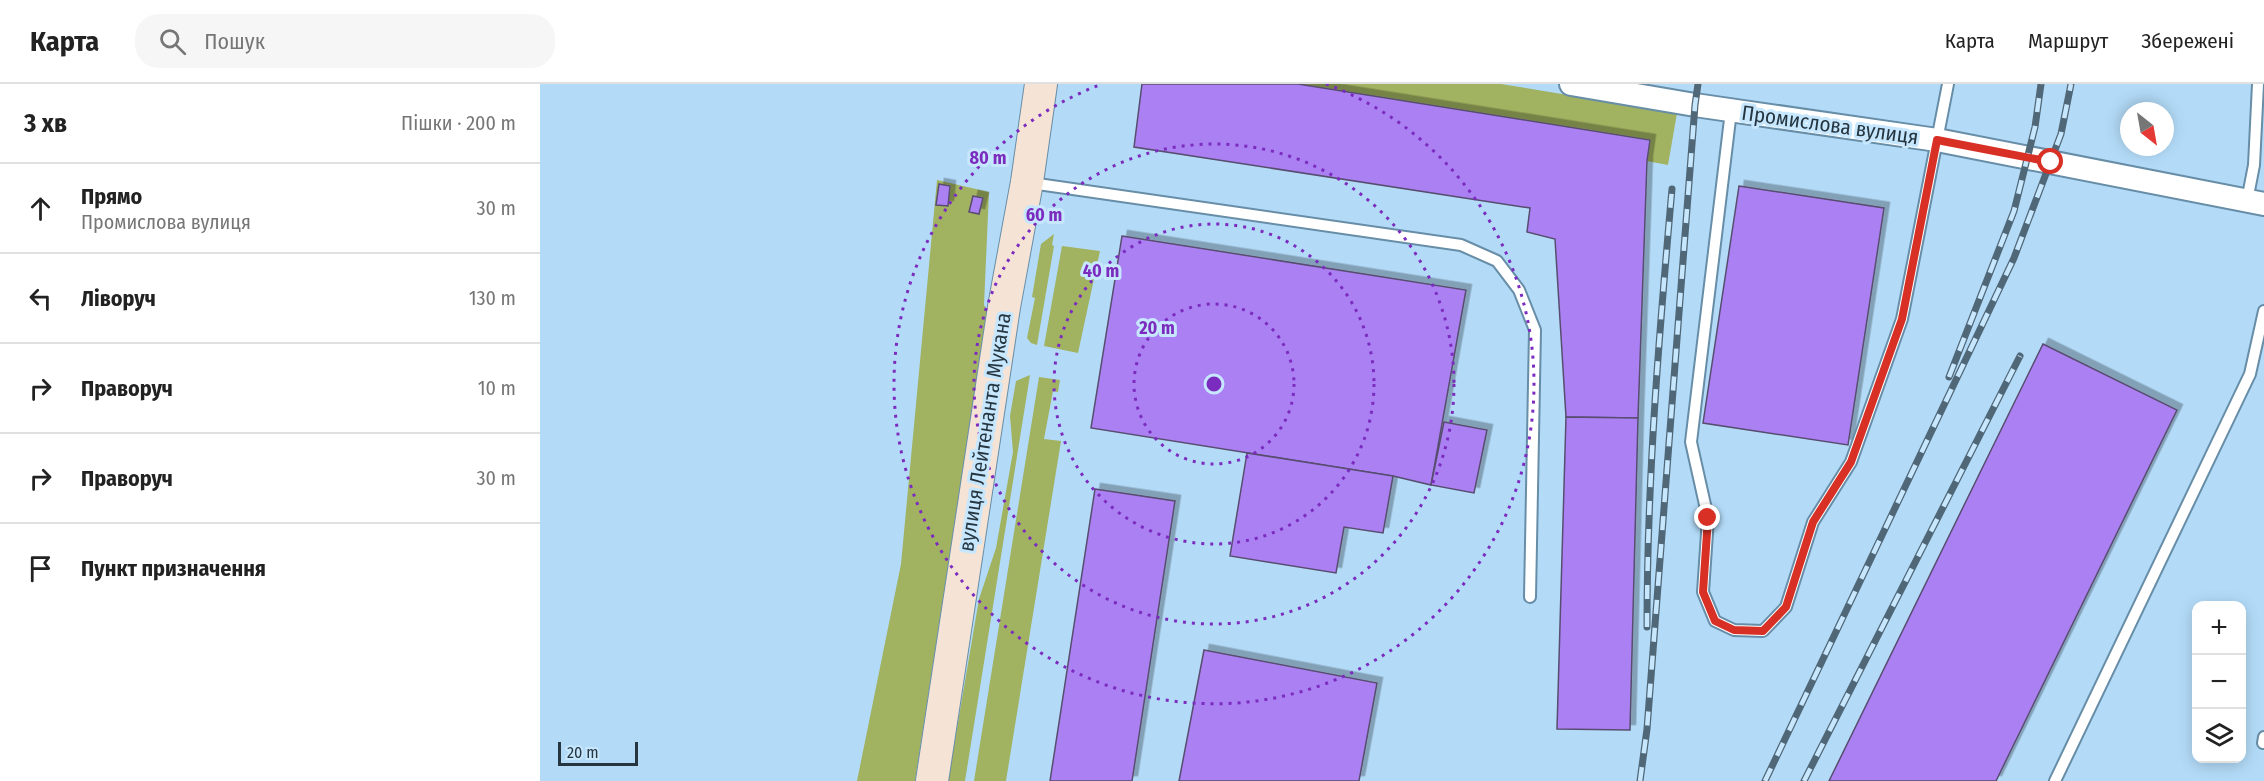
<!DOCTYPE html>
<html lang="uk">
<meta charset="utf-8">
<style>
:root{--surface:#fff;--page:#f6f6f6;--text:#222;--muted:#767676;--line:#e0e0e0}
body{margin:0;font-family:"Fira Sans Condensed",sans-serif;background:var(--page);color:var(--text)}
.controls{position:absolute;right:18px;bottom:18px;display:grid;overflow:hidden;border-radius:12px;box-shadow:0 3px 15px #0003}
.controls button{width:54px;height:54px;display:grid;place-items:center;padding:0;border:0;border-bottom:2px solid var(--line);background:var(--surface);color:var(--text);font:30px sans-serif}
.compass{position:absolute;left:1580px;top:18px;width:54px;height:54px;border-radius:50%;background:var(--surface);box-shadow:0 3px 15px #0003;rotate:149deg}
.scale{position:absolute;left:18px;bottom:15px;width:80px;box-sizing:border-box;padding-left:6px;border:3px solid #263641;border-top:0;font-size:16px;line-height:21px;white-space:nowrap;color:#263641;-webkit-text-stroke:4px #c7e7fe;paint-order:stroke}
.stop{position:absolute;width:18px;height:18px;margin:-14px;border:4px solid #d93025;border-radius:50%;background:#fff}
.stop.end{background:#d93025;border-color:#fff;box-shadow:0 2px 6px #0008}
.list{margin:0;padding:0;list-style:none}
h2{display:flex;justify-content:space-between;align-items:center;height:78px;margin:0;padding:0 24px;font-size:26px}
h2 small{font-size:20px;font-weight:400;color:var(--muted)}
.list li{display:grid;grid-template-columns:39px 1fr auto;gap:18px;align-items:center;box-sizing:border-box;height:90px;padding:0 24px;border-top:2px solid var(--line)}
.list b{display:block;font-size:22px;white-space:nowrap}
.list p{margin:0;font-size:20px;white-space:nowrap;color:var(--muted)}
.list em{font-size:20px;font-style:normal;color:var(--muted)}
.icon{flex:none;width:33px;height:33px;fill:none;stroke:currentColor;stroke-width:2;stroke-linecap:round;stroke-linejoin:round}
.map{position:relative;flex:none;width:1724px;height:697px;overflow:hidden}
header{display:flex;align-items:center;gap:36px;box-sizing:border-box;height:84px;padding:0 30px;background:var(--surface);border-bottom:2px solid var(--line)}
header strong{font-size:28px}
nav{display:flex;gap:33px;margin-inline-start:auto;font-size:21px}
.search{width:420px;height:54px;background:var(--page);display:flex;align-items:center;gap:15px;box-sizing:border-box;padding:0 21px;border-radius:24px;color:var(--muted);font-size:22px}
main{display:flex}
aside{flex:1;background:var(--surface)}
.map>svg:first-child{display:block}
.green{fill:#a1b260}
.building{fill:#aa80f2;stroke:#584d70;stroke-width:1.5;filter:url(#shadow)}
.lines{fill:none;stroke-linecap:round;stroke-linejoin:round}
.lane-casing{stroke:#678da7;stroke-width:14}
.street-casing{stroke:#678da7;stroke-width:26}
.secondary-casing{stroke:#678da7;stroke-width:34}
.lane{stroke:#fff;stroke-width:10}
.street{stroke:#fff;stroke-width:22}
.secondary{stroke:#f5e3d5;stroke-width:32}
.rail-casing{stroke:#506777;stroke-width:7}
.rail{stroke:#c7e7fe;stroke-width:4.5;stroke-dasharray:14;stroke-linecap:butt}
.route{stroke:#d93025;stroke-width:8}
.ring{fill:none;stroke:#7b2cbf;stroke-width:3;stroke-dasharray:3 6}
.labels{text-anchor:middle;stroke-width:6;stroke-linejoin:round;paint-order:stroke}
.street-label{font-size:21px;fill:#263641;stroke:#c7e7fe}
.centre{fill:#7b2cbf;stroke:#c7e7fe;stroke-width:3}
.ring-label{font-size:18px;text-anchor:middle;font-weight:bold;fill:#7b2cbf;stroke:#c7e7fe;stroke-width:6;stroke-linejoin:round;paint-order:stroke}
</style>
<header>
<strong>Карта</strong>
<div class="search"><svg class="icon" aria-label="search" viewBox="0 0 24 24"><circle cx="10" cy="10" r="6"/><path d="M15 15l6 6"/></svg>Пошук</div>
<nav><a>Карта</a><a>Маршрут</a><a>Збережені</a></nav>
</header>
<main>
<aside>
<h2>3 хв<small>Пішки · 200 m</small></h2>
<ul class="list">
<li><svg class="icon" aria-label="ahead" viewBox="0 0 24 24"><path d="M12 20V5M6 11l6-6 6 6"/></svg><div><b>Прямо</b><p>Промислова вулиця</p></div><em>30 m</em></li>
<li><svg class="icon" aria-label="left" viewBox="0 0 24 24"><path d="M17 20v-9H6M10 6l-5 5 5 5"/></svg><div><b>Ліворуч</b></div><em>130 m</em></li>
<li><svg class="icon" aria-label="right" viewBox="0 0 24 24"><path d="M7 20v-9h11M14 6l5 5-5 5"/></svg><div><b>Праворуч</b></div><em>10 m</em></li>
<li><svg class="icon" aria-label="right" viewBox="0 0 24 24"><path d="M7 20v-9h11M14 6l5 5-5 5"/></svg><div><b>Праворуч</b></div><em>30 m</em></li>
<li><svg class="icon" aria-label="arrive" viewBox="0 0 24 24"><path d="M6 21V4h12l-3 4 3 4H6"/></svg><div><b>Пункт призначення</b></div></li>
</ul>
</aside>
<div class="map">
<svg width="1724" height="697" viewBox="0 0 1724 697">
<defs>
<filter id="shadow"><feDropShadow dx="5.5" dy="-5.5" stdDeviation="0" flood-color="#0004"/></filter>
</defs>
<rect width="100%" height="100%" fill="#b3dbf8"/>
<g class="green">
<polygon points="758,0 961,0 1137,29 1128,81 1107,77 1110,56"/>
<polygon points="397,96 449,108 444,221 447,226 375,697 317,697 361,480"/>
<polygon points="514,150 512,161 514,162 497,261 491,259 487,254 495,214 492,213 501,160"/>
<polygon points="522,162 560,167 538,269 504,262"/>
<polygon points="490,291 425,697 408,697 439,515 456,464 473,368 470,332 476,297"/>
<polygon points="499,293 520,296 518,308 513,307 504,355 521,357 466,697 434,697"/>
</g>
<g class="building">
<polygon points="602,0 758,0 1110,56 1107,77 1098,334 1026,333 1015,155 987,148 990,124 594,63"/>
<polygon points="399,100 410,102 408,122 396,121"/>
<polygon points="1199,102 1344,124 1308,361 1163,339"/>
<polygon points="433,112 443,114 439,130 429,128"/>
<polygon points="582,152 926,206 891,401 853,392 551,344"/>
<polygon points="1503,260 1637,326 1456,697 1289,697"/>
<polygon points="1026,333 1098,334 1090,646 1017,645"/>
<polygon points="904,338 947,346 934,409 891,401"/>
<polygon points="707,369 853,392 843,449 804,443 796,489 690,472"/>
<polygon points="555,405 635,417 592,697 510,697"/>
<polygon points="664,566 837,599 819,697 639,697"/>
</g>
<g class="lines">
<g class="lane-casing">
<g id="lane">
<polyline points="1191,27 1151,358 1168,434 1163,508 1175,537 1194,546 1223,547 1246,523 1273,438 1311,378 1362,235 1408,0"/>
<polyline points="491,99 921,161 957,177 979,206 995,246 990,513"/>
<polyline points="1707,117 1714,81 1718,0"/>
<polyline points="1723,659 1724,653"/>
<polyline points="1515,697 1710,290 1724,227"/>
</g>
</g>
<g class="street-casing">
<polyline id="street" points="1031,0 1155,21 1397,56 1724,120"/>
</g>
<g class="secondary-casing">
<polyline id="secondary" points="392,697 464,223 487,98 501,0"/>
</g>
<use href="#lane" class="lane"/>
<use href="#street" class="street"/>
<use href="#secondary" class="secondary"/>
<g class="rail-casing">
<g id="rail">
<polyline points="1409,293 1474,127 1495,43 1501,0"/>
<path d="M 1107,543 C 1107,396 1119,251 1132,105"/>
<polyline points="1100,697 1107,645 1155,21 1158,0"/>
<polyline points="1225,697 1474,174 1521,50 1531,0"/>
<polyline points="1264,697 1480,272"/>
</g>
</g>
<use href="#rail" class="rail"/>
</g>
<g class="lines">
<polyline class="route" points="1168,434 1163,508 1175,537 1194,546 1223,547 1246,523 1273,438 1311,378 1362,235 1397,56 1511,78"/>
</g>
<g class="ring">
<circle cx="674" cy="300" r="80"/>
<circle cx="674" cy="300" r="160"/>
<circle cx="674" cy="300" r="240"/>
<path d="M786 0A320 320 0 1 1 562 0"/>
</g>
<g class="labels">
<g class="street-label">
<text transform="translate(1290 41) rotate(8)" y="7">Промислова вулиця</text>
<text transform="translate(445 348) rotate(-81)" y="7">вулиця Лейтенанта Мукана</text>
</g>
</g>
<circle cx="674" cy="300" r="9" class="centre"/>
<g class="ring-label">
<text x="448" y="80">80 m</text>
<text x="504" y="137">60 m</text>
<text x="561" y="193">40 m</text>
<text x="617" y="250">20 m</text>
</g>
</svg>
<div class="controls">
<button>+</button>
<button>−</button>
<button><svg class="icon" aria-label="layers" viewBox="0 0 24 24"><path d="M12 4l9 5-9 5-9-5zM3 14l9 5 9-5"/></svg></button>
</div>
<svg class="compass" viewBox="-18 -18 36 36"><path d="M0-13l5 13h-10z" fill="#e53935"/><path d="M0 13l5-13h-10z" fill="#767676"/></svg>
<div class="scale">20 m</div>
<div class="stop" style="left:1511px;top:78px"></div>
<div class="stop end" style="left:1168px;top:434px"></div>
</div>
</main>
